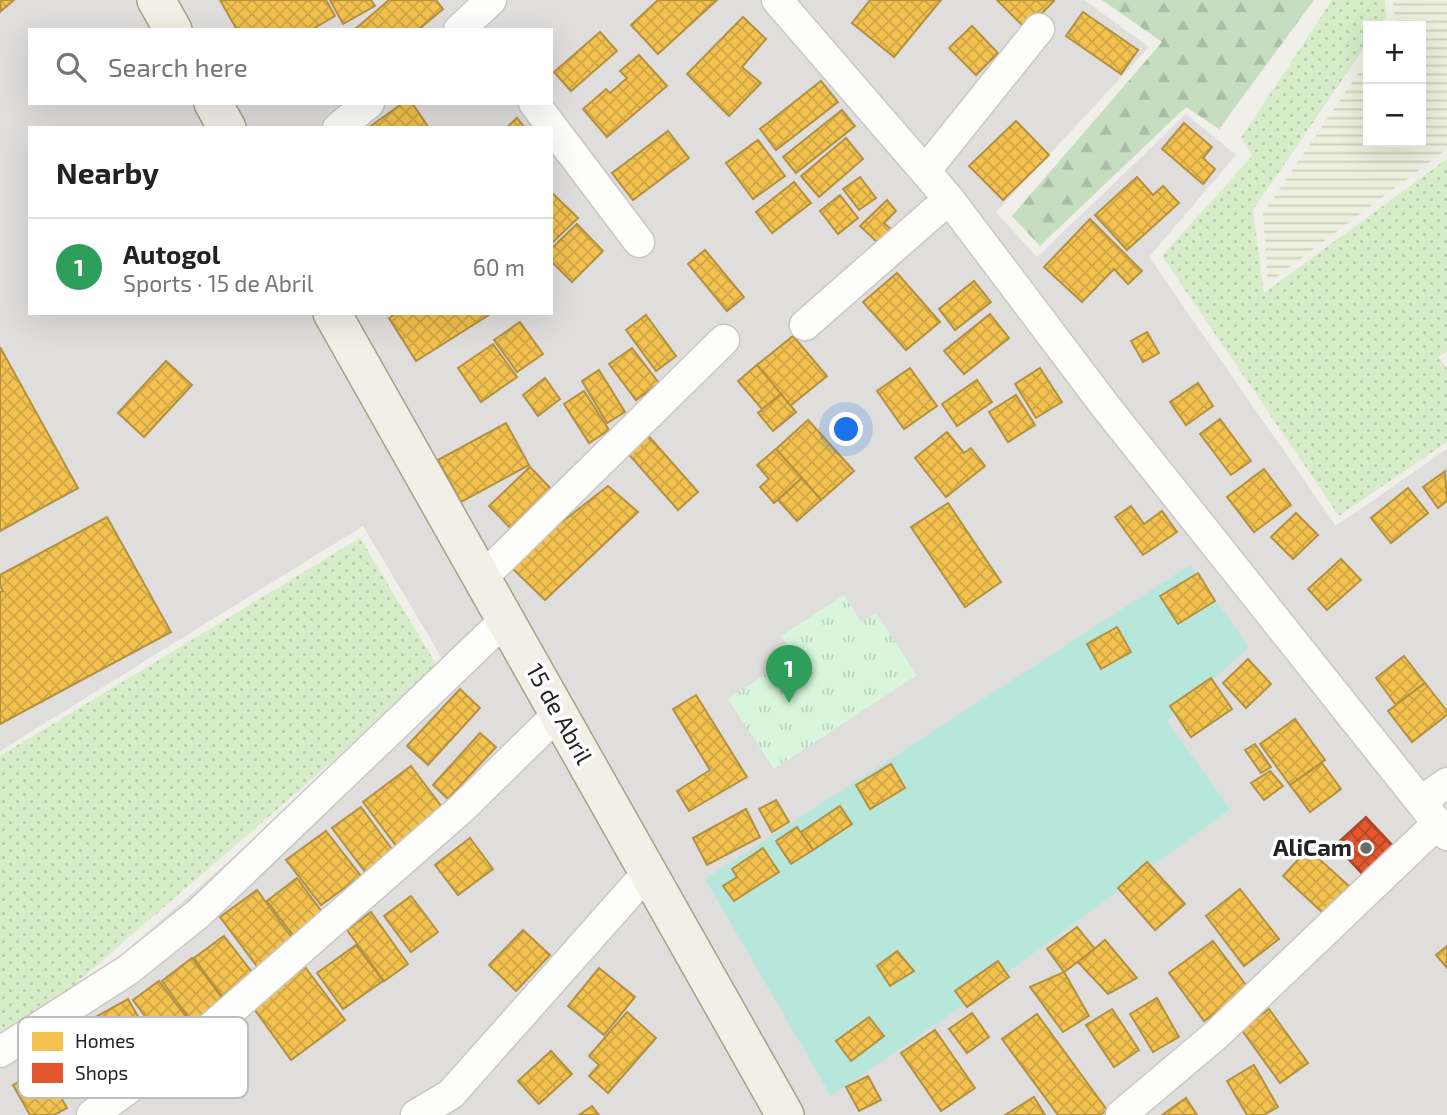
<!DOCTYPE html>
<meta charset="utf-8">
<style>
:root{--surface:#fff;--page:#f2f2f2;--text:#222;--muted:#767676;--line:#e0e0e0;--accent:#ea580c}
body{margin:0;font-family:"Exo 2",sans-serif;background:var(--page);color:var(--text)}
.controls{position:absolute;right:21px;top:21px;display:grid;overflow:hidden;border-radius:0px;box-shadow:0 7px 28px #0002}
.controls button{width:63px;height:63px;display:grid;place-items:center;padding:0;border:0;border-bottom:2px solid var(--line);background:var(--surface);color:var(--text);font:35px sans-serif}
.you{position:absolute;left:847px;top:430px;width:24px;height:24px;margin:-18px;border:5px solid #fff;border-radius:50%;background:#1a73e8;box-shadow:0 0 0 10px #1a73e833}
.badge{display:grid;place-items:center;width:46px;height:46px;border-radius:50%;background:var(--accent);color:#fff;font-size:23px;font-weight:700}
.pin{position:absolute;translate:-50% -58px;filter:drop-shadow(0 2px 4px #0008)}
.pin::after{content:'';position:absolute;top:37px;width:24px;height:21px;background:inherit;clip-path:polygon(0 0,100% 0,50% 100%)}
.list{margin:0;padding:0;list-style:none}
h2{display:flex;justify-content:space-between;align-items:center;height:91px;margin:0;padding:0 28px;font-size:30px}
h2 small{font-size:23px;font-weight:400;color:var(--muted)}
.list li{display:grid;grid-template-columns:46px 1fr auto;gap:21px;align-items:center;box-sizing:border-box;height:98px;padding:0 28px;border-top:2px solid var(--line)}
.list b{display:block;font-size:26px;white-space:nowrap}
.list p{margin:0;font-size:23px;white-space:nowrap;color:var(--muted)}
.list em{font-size:23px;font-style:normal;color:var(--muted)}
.icon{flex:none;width:38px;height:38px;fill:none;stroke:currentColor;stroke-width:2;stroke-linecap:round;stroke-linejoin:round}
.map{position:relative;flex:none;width:1447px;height:1115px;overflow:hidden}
.search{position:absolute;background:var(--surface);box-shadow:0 7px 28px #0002;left:28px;top:28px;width:525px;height:77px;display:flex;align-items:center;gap:18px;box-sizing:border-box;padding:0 24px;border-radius:0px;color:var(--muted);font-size:26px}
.panel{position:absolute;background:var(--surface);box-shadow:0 7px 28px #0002;left:28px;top:126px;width:525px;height:189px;border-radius:0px}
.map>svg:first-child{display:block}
.residential{fill:#dfdedc;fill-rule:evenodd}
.farmland{fill:url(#farmland-rules)}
.grass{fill:url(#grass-dots)}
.forest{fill:url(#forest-firs)}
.park{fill:url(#park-tufts)}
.pitch{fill:#b6e7da}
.homes{fill:url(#homes-cross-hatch);stroke:#b49141;stroke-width:2}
.shops{fill:url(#shops-cross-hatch);stroke:#aa472a;stroke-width:2}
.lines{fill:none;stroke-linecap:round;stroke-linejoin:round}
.minor-casing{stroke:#c9c8c6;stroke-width:33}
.major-casing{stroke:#a7a186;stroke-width:40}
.minor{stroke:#fdfdfc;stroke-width:30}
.major{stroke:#f2efe7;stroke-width:37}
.poi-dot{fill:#6a6a68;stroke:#fff;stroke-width:2.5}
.labels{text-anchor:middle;stroke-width:7;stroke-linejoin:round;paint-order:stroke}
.street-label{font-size:24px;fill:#222;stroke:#fff}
.poi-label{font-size:24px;font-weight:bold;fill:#222;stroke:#fff;text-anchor:end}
.key{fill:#fff;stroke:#bdbdbd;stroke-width:2}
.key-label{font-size:19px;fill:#222}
</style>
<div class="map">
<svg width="1447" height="1115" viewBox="0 0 1447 1115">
<defs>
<pattern id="farmland-rules" width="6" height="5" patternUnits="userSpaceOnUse" patternTransform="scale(1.75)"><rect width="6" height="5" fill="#edf0de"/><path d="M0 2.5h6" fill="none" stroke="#cbcebe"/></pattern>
<pattern id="grass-dots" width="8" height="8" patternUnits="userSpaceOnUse" patternTransform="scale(1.75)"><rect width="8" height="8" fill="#d7edc9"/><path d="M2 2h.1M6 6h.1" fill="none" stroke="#b8cbac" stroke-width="1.8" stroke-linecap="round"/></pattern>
<pattern id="forest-firs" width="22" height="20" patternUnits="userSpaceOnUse" patternTransform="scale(1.75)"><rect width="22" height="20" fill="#c6dec0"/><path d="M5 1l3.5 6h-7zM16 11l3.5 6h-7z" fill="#aabea5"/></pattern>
<pattern id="park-tufts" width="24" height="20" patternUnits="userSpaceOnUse" patternTransform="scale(1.75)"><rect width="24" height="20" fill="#d9f6dd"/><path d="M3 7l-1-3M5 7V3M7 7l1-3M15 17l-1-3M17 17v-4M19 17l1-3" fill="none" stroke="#bad3bd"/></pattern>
<pattern id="homes-cross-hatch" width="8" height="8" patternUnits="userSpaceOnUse" patternTransform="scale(1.75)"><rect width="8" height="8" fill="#f2c14e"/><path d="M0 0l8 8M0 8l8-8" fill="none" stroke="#cfa644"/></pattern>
<pattern id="shops-cross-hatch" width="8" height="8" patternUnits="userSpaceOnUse" patternTransform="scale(1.75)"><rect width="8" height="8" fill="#e4572e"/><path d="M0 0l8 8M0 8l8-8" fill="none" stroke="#b84827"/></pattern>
</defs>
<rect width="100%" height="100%" fill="#f0efea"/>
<path class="residential" d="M 0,0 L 1084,0 L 1149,47 L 996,212 L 1037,257 L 1186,114 L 1236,155 L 1149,257 L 1336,526 L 1447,449 L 1447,1115 L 0,1115 L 0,1060 L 449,670 L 363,526 L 0,751 ZM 30,30 L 551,30 L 551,103 L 30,103 ZM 30,128 L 551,128 L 551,313 L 30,313 Z"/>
<polygon class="farmland" points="1393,0 1447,0 1447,149 1268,283 1263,213 1368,59 1368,142 1421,142 1421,26 1390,26 1395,20"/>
<g class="grass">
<polygon points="1332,0 1385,0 1386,16 1379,26 1368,26 1368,42 1253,210 1264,293 1447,159 1447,351 1438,357 1447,369 1447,442 1339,516 1162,256 1252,156 1241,138"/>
<polygon points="360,538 439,669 0,1049 0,756"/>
</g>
<polygon class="forest" points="1102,0 1314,0 1219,129 1186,107 1040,246 1012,216 1162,42"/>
<polygon class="park" points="844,595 861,622 876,613 917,675 774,769 728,699 794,655 781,636"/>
<polygon class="pitch" points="1190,565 1249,647 1167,721 1230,809 948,1016 831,1096 705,879"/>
<g class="homes">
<polygon points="0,0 14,0 1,11"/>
<polygon points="220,0 326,0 335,16 311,30 237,30"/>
<polygon points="330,0 371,0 375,6 343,24"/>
<polygon points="389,0 436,0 443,9 418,30 354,30"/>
<polygon points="658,0 717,0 658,54 631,25"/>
<polygon points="870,0 941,0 894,57 852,23"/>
<polygon points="997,0 1053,0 1054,1 1026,29"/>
<polygon points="1083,12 1138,50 1121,74 1066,36"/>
<polygon points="743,17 766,39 742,67 761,83 729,116 687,74"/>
<polygon points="972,26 998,53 976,75 949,48"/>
<polygon points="600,32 617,51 571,91 554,72"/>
<polygon points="639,55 667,86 607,137 583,109 606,89 610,93 627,78 620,71"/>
<polygon points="821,81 838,102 776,150 760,129"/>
<polygon points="403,103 412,103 429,128 368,128"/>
<polygon points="842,110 855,126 796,173 783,157"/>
<polygon points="517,118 525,128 506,128"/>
<polygon points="1016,121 1049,155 1003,200 969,166"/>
<polygon points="1184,123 1212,147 1203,158 1215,169 1203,184 1162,149"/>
<polygon points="668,131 689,158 633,200 612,173"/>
<polygon points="846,138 863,159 819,197 801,176"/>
<polygon points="758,140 785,176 753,199 726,163"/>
<polygon points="860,177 876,198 859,210 843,189"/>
<polygon points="1137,177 1153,195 1163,186 1179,203 1127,250 1095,215"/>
<polygon points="794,182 811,203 772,233 756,212"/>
<polygon points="551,192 578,218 551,244"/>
<polygon points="840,195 858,218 838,234 820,211"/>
<polygon points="887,200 896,211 884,223 894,232 880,245 860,226"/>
<polygon points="1090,219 1142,271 1128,284 1114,269 1082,302 1044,267"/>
<polygon points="577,224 603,251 572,282 551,261 551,249"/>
<polygon points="705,250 744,297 727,311 688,264"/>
<polygon points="897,273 940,322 906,350 863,302"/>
<polygon points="974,281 991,302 955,330 939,309"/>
<polygon points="397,313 492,313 416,361 389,318"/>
<polygon points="990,314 1009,338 964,374 944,351"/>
<polygon points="646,315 676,356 656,371 626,330"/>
<polygon points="520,322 543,354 517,372 494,340"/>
<polygon points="1147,332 1159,353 1143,362 1131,341"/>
<polygon points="793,336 827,376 790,406 757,365"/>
<polygon points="493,344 517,377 481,402 458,368"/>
<polygon points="0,347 78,488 0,531"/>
<polygon points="632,348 659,383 636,400 609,364"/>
<polygon points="166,361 192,385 144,437 118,413"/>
<polygon points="757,365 781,394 762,409 738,381"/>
<polygon points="910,368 937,406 904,429 877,391"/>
<polygon points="1040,368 1062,402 1036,418 1015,384"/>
<polygon points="599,370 625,412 607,423 582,381"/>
<polygon points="545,378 560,399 538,416 523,395"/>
<polygon points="977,380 992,402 957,426 942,404"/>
<polygon points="1198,383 1213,406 1186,425 1170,402"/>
<polygon points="584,391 609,430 589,443 564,404"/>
<polygon points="781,394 796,412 773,431 758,413"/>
<polygon points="1016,395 1035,425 1008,442 989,412"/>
<polygon points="1220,419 1251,461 1231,475 1200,434"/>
<polygon points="808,420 854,471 821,500 776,449"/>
<polygon points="506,423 529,465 461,502 438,460"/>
<polygon points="645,432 698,492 678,510 625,450"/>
<polygon points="947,432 964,453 971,448 985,466 946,497 915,458"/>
<polygon points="776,449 802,478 774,503 760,487 769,479 757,465"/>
<polygon points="530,467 556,494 514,532 489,506"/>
<polygon points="1264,469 1291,505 1254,532 1227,497"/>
<polygon points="1445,471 1447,501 1438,508 1423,487"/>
<polygon points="802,478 821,500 797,521 778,500"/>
<polygon points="608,486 638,512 545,600 508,564"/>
<polygon points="1408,488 1428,513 1391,543 1371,518"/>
<polygon points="948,503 1001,582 965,607 911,527"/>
<polygon points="1131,506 1144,524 1162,511 1177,532 1143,555 1115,517"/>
<polygon points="1296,513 1318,535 1293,559 1271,537"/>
<polygon points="107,517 171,632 0,724 0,592 3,591 0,586 0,575"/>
<polygon points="1341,559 1361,580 1327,610 1308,589"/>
<polygon points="1198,573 1215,601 1178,624 1160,596"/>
<polygon points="1117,627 1131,652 1101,669 1087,644"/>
<polygon points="1404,656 1425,683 1396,705 1376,678"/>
<polygon points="1248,659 1271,684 1246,708 1223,683"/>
<polygon points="1211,678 1232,709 1191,737 1170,706"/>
<polygon points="1425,683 1447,711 1447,715 1412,742 1388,711"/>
<polygon points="460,689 480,708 428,765 407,746"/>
<polygon points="696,695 747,777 689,811 677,791 710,770 673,709"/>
<polygon points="1295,719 1325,760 1290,785 1260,744"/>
<polygon points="480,733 496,747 448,799 433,785"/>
<polygon points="1255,744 1271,767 1261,773 1245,750"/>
<polygon points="1322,763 1341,789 1310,812 1290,785"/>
<polygon points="891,764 905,788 870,809 856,785"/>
<polygon points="411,766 445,811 400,851 363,802"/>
<polygon points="1270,771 1283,786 1264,800 1251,783"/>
<polygon points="776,800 789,822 772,832 759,809"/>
<polygon points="840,806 852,824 813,850 801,832"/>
<polygon points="361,807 394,852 366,873 332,828"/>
<polygon points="746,809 760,837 707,865 693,838"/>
<polygon points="797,827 813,850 791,864 776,841"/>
<polygon points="326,831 361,876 321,905 286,860"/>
<polygon points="470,838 493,869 458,895 435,865"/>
<polygon points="763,848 779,872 734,901 723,886 737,877 732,869"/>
<polygon points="1308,849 1349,886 1323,913 1283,876"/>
<polygon points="1147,862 1185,904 1155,930 1118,888"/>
<polygon points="297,878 325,916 295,938 267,901"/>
<polygon points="1240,889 1279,939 1244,966 1206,916"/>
<polygon points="257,890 295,942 259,969 220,917"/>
<polygon points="411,896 438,932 411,952 384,916"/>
<polygon points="371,912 408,964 384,981 347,930"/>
<polygon points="1077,927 1095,949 1064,972 1047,949"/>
<polygon points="523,930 550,955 516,991 489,965"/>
<polygon points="224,936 255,976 224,999 194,958"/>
<polygon points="1105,940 1137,978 1108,994 1078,962"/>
<polygon points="1213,941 1249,989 1204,1021 1169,973"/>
<polygon points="356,945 383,981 343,1009 317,973"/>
<polygon points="1447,946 1447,968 1436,955"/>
<polygon points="897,951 914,971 890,986 877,966"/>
<polygon points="192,958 225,1002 194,1025 162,981"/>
<polygon points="998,961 1009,977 967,1007 955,991"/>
<polygon points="305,967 345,1020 291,1060 252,1006"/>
<polygon points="599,968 635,997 604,1035 568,1006"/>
<polygon points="1064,972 1089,1016 1063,1032 1030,987"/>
<polygon points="159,981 190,1022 163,1041 133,1000"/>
<polygon points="1157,998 1179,1037 1153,1052 1130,1014"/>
<polygon points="128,999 155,1046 117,1068 90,1020"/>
<polygon points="1112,1009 1139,1050 1114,1067 1086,1025"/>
<polygon points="1269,1009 1308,1063 1280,1083 1241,1029"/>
<polygon points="627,1012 656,1038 608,1093 589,1076 599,1065 589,1056"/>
<polygon points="972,1013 989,1037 967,1053 949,1029"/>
<polygon points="1037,1014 1107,1110 1100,1115 1058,1115 1002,1039"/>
<polygon points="869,1017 884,1036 851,1061 836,1041"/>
<polygon points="935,1030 975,1088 941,1111 901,1053"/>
<polygon points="551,1051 572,1074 539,1104 518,1081"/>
<polygon points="1254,1065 1278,1107 1264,1115 1247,1115 1227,1081"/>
<polygon points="44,1067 67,1108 54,1115 30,1115 13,1085"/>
<polygon points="868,1076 881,1100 859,1111 846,1087"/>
<polygon points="1034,1097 1045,1115 1005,1115"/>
<polygon points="1186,1098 1197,1115 1162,1115"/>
<polygon points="592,1106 599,1115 579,1115"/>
</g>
<polygon class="shops" points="1366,817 1397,850 1366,878 1335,845"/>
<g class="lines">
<g class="minor-casing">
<g id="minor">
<polyline points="777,0 949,199 1106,407 1447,835"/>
<polyline points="459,30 491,0"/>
<polyline points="534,103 639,242"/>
<polyline points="338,128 369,103"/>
<polyline points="926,170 1039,29"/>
<polyline points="805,325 949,199"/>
<polyline points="483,577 724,340"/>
<polyline points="1421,801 1447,783"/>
<polyline points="0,1052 128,970 199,913 506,619"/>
<polyline points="92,1115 206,1032 461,809 559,713"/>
<polyline points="416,1115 451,1094 648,872"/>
<polyline points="1121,1115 1216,1035 1438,823"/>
</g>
</g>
<g class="major-casing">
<g id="major">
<polyline points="156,0 173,30"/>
<polyline points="213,103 227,128"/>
<polyline points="332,313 785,1115"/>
</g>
</g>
<use href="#minor" class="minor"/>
<use href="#major" class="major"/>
</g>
<circle class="poi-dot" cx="1366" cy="848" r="7"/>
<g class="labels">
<g class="street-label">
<text transform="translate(559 714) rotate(61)" y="8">15 de Abril</text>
</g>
<g class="poi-label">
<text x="1352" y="856">AliCam</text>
</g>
</g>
<rect x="18" y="1017" width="230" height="81" rx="10" class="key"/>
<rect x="32" y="1032" width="31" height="19" fill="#f2c14e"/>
<rect x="32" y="1063" width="31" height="20" fill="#e4572e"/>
<g class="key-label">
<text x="75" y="1048">Homes</text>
<text x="75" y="1080">Shops</text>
</g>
</svg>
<div class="controls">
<button>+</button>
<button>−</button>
</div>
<div class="you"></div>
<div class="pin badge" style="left:789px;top:703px;background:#2e9e5b">1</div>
<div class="search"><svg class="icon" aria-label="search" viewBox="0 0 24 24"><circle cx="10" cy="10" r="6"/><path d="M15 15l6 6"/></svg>Search here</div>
<section class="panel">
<h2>Nearby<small></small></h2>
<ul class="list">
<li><span class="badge" style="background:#2e9e5b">1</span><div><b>Autogol</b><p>Sports · 15 de Abril</p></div><em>60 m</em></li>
</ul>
</section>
</div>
